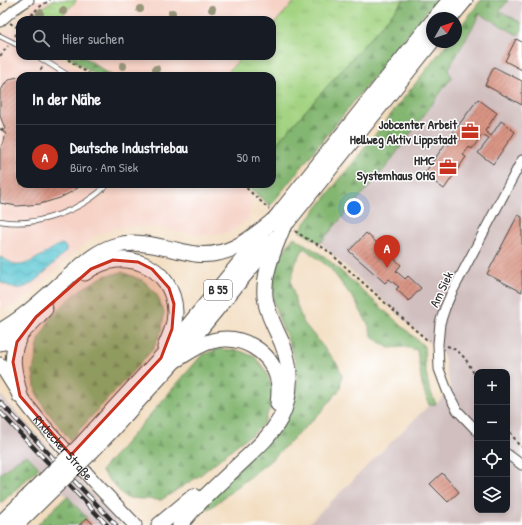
<!DOCTYPE html>
<html lang="de">
<meta charset="utf-8">
<style>
:root{--surface:#171b24;--page:#242831;--text:#f1f3f6;--muted:#9ea1a6;--line:#363941;--accent:#c8321e}
body{margin:0;font-family:"Patrick Hand",sans-serif;background:var(--page);color:var(--text)}
.controls{position:absolute;right:12px;bottom:12px;display:grid;overflow:hidden;border-radius:8px;box-shadow:0 2px 6px #0003}
.controls button{width:36px;height:36px;display:grid;place-items:center;padding:0;border:0;border-bottom:1px solid var(--line);background:var(--surface);color:var(--text);font:20px sans-serif}
.compass{position:absolute;left:426px;top:12px;width:36px;height:36px;border-radius:50%;background:var(--surface);box-shadow:0 2px 6px #0003;rotate:50deg}
.you{position:absolute;left:354px;top:208px;width:14px;height:14px;margin:-10px;border:3px solid #fff;border-radius:50%;background:#1a73e8;box-shadow:0 0 0 6px #1a73e833}
.badge{display:grid;place-items:center;width:26px;height:26px;border-radius:50%;background:var(--accent);color:#fff;font-size:13px;font-weight:700}
.pin{position:absolute;translate:-50% -33px;filter:drop-shadow(0 1px 2px #0008)}
.pin::after{content:'';position:absolute;top:21px;width:14px;height:12px;background:inherit;clip-path:polygon(0 0,100% 0,50% 100%)}
.list{margin:0;padding:0;list-style:none}
h2{display:flex;justify-content:space-between;align-items:center;height:52px;margin:0;padding:0 16px;font-size:17px}
h2 small{font-size:13px;font-weight:400;color:var(--muted)}
.list li{display:grid;grid-template-columns:26px 1fr auto;gap:12px;align-items:center;box-sizing:border-box;height:64px;padding:0 16px;border-top:1px solid var(--line)}
.list b{display:block;font-size:15px;white-space:nowrap}
.list p{margin:0;font-size:13px;white-space:nowrap;color:var(--muted)}
.list em{font-size:13px;font-style:normal;color:var(--muted)}
.icon{flex:none;width:22px;height:22px;fill:none;stroke:currentColor;stroke-width:2;stroke-linecap:round;stroke-linejoin:round}
.map{position:relative;flex:none;width:522px;height:525px;overflow:hidden}
.search{position:absolute;background:var(--surface);box-shadow:0 2px 6px #0003;left:16px;top:16px;width:260px;height:44px;display:flex;align-items:center;gap:10px;box-sizing:border-box;padding:0 14px;border-radius:12px;color:var(--muted);font-size:15px}
.panel{position:absolute;background:var(--surface);box-shadow:0 2px 6px #0003;left:16px;top:72px;width:260px;height:116px;border-radius:12px}
.map>svg:first-child{display:block}
.built{fill:#f6d1c5}
.industrial{fill:#d1bfbf;fill-rule:evenodd}
.grass{fill:url(#grass-tufts);stroke:#688057}
.forest{fill:url(#forest-firs);stroke:#57704e}
.water{fill:url(#water-waves);stroke:#437980}
.building{fill:url(#building-hatch)}
.lines{fill:none;stroke-linecap:round;stroke-linejoin:round}
.service-casing{stroke:#494641;stroke-width:6}
.minor-casing{stroke:#494641;stroke-width:11}
.secondary-casing{stroke:#494641;stroke-width:15}
.trunk-casing{stroke:#494641;stroke-width:17}
.path{stroke:#494641;stroke-width:2;stroke-dasharray:3 3;stroke-linecap:butt}
.service{stroke:#fff;stroke-width:4.5}
.minor{stroke:#fff;stroke-width:9}
.secondary{stroke:#fff;stroke-width:13}
.trunk{stroke:#fff;stroke-width:15}
.rail-casing{stroke:#2b2b2b;stroke-width:4.5}
.rail{stroke:#fff;stroke-width:3;stroke-dasharray:9;stroke-linecap:butt}
.trunk-bridge-casing{stroke:#494641;stroke-width:17;stroke-linecap:butt}
.trunk-bridge{stroke:#fff;stroke-width:15}
.tree{fill:#98977b}
.marked{fill:#c8321e;fill-opacity:0.2;stroke:#c8321e;stroke-width:3;stroke-linejoin:round}
.labels{text-anchor:middle;stroke-width:3;stroke-linejoin:round;paint-order:stroke}
.shield{fill:#fff;stroke:#6b6b6b;stroke-width:1}
.shield-label{font-size:12px;font-weight:bold;fill:#2b2b2b}
.poi-label{font-size:13px;font-weight:bold;fill:#2b2b2b;stroke:#fff;text-anchor:end}
.street-label{font-size:13px;fill:#2b2b2b;stroke:#fff}
</style>
<div class="map">
<svg width="522" height="525" viewBox="0 0 522 525">
<defs>
<pattern id="grass-tufts" width="24" height="20" patternUnits="userSpaceOnUse"><rect width="24" height="20" fill="#a4d483"/><path d="M3 7l-1-3M5 7V3M7 7l1-3M15 17l-1-3M17 17v-4M19 17l1-3" fill="none" stroke="#8db671"/></pattern>
<pattern id="forest-firs" width="22" height="20" patternUnits="userSpaceOnUse"><rect width="22" height="20" fill="#83b671"/><path d="M5 1l3.5 6h-7zM16 11l3.5 6h-7z" fill="#6b945d"/></pattern>
<pattern id="water-waves" width="16" height="10" patternUnits="userSpaceOnUse"><rect width="16" height="10" fill="#5bc7d4"/><path d="M0 5q4-4 8 0t8 0" fill="none" stroke="#4ba2ac"/></pattern>
<pattern id="building-hatch" width="6" height="6" patternUnits="userSpaceOnUse"><rect width="6" height="6" fill="#d99484"/><path d="M-1 1l2-2M0 6l6-6M5 7l2-2" fill="none" stroke="#b0796c"/></pattern>
</defs>
<rect width="100%" height="100%" fill="#fff"/>
<filter id="ink" filterUnits="userSpaceOnUse"><feTurbulence type="fractalNoise" baseFrequency=".025" numOctaves="2"/><feDisplacementMap in="SourceGraphic" scale="8" xChannelSelector="R" yChannelSelector="G"/><feConvolveMatrix kernelMatrix="1 2 1 2 8 2 1 2 1" color-interpolation-filters="sRGB"/></filter>
<filter id="wash" filterUnits="userSpaceOnUse"><feTurbulence type="fractalNoise" baseFrequency=".012" numOctaves="4" result="noise"/><feDisplacementMap in="SourceGraphic" scale="16" xChannelSelector="R" yChannelSelector="G"/><feGaussianBlur stdDeviation="0.9" result="paint"/><feColorMatrix in="noise" values="0 0 0 0 0 0 0 0 0 0 0 0 0 0 0 0 0 1.4 0 .05"/><feComposite in="paint" operator="in"/></filter>
<g filter="url(#wash)">
<rect width="100%" height="100%" fill="#f2dcbe"/>
<g class="built">
<polygon points="27,0 361,0 272,76 97,76 67,56 272,56 272,20 20,20 20,26 15,22 33,6"/>
<polygon points="10,27 20,31 20,56 59,56 88,76 20,76 20,184 238,184 253,197 248,219 232,231 218,234 202,235 183,233 157,228 135,226 116,228 96,235 68,258 30,294 15,305 3,309 0,307 0,35"/>
</g>
<g class="industrial">
<polygon points="508,0 522,0 522,23 500,11"/>
<path d="M 480,14 L 518,35 L 522,30 L 522,525 L 307,525 L 429,405 L 436,404 L 451,389 L 447,373 L 444,356 L 320,243 L 386,167 L 452,77 L 448,71 ZM 477,372 L 507,372 L 507,510 L 477,510 Z"/>
<polygon points="0,394 42,440 122,525 94,525 27,455 17,460 0,474"/>
</g>
<g class="grass">
<polygon points="53,0 77,0 58,20 42,20 35,13"/>
<polygon points="296,0 404,0 276,144 272,148 272,76 224,76 243,56 272,56 272,26"/>
</g>
<g class="forest">
<polygon points="404,0 437,0 429,8 270,206 245,184 272,184 272,148 276,144"/>
<polygon points="481,0 508,0 500,11 522,23 522,30 518,35 480,14 448,70 452,77 386,167 320,243 299,231 448,42 456,42 456,32"/>
<polygon points="67,56 83,56 112,76 97,76"/>
<polygon points="294,237 300,241 324,256 424,346 425,367 429,388 436,404 429,405 422,385 417,350 405,347 389,348 373,338 368,324 355,301 330,268 304,248 296,262 291,281 295,300 303,322 338,365 342,375 340,389 321,412 271,460 213,506 197,514 291,408 297,384 296,364 291,348 277,314 273,299 274,279 278,264 285,249"/>
<polygon points="122,272 144,281 157,295 164,312 162,330 153,349 70,440 44,407 36,392 33,372 39,340 52,315 80,290 104,276"/>
<polygon points="219,349 240,351 255,357 266,371 272,387 272,402 264,423 254,433 239,443 199,476 161,500 126,498 101,471 202,355"/>
<polygon points="27,455 39,468 0,504 0,474 17,460"/>
<polygon points="67,496 87,518 79,525 37,525"/>
</g>
<path class="water" d="M 61,244 L 64,245 C 66,247 67,249 65,252 C 56,261 33,287 21,288 C 14,289 6,285 0,282 L 0,257 C 6,259 11,264 18,265 C 29,266 50,249 61,244 Z"/>
<g id="blocks">
<g class="building">
<polygon points="516,39 522,42 522,70 505,61"/>
<polygon points="494,67 522,81 522,105 485,85"/>
<polygon points="20,77 20,184 83,184 73,191 60,198 40,204 17,206 0,203 0,148 4,142 6,133 4,133 3,131 5,128 0,116 0,92 6,82 13,78"/>
<polygon points="478,99 497,113 485,131 491,136 501,121 515,132 493,164 478,153 489,139 482,135 472,149 469,147 463,155 466,157 444,189 424,174 446,143 449,145 455,137 452,134"/>
<polygon points="518,215 522,217 522,292 487,274"/>
<polygon points="366,233 401,265 396,271 405,279 408,276 421,288 409,301 396,289 399,287 389,279 385,283 349,251"/>
<polygon points="442,473 459,492 448,502 430,484"/>
<polygon points="87,518 94,525 79,525"/>
</g>
</g>
</g>
<g filter="url(#ink)">
<use href="#blocks" fill-opacity="0" stroke="#494641" stroke-width="1"/>
<g class="lines">
<g class="service-casing">
<g id="service">
<polyline points="0,36 20,46"/>
<polyline points="37,56 69,76"/>
<path d="M 0,221 C 36,228 83,210 108,184"/>
</g>
</g>
<g class="minor-casing">
<g id="minor">
<polyline points="0,22 15,9 29,0"/>
<polyline points="477,431 457,410 448,393 439,369 438,344 440,323 445,308 451,294 522,160"/>
<polyline points="507,454 522,465"/>
</g>
</g>
<g class="secondary-casing">
<g id="secondary">
<path id="s1" d="M 0,364 L 20,396 L 39,420 L 95,483 L 135,525"/>
</g>
</g>
<g class="trunk-casing">
<g id="trunk">
<polyline points="435,18 450,0"/>
<polyline points="450,18 465,0"/>
<polyline points="279,214 432,22"/>
<polyline points="288,221 432,41"/>
<path d="M 85,273 C 121,244 174,265 175,312 C 175,325 170,336 165,347"/>
<path d="M 0,331 C 25,317 45,297 67,278 C 81,266 95,252 114,246 C 131,241 146,243 162,247 C 173,249 184,252 195,254 C 229,258 250,239 274,220"/>
<path d="M 0,343 C 20,339 31,323 45,309"/>
<path d="M 174,361 C 186,354 199,344 212,341 C 241,333 271,351 278,380 C 280,388 279,396 278,404"/>
<path d="M 20,396 C 14,370 8,358 21,333"/>
<polyline points="78,448 175,342 261,237"/>
<polyline points="86,457 110,432 174,361 275,238"/>
<polyline points="0,524 51,474"/>
<polyline points="16,525 59,483"/>
<polyline points="159,525 194,496"/>
<path d="M 180,525 C 199,500 223,480 246,458 C 259,446 271,435 280,419 C 292,396 292,367 282,343 C 275,327 267,314 265,297 C 263,273 274,250 283,227"/>
</g>
</g>
<g class="path">
<polyline points="0,5 7,0"/>
<polyline points="32,13 39,20"/>
<polyline points="27,20 38,8 50,0"/>
<polyline points="10,23 20,29"/>
<polyline points="15,36 20,29"/>
<polyline points="0,56 8,46"/>
<polyline points="63,56 92,76"/>
<polyline points="39,76 42,67"/>
<polyline points="0,129 3,130"/>
<polyline points="242,184 269,209"/>
<path d="M 295,231 C 306,239 318,244 328,251 L 413,328 L 426,339 L 430,340"/>
<path d="M 447,346 C 464,351 469,365 477,379"/>
<polyline points="507,427 518,444 522,447"/>
</g>
<use href="#service" class="service"/>
<use href="#minor" class="minor"/>
<use href="#secondary" class="secondary"/>
<use href="#trunk" class="trunk"/>
<g class="rail-casing">
<g id="rail">
<polyline points="0,402 116,525"/>
<polyline points="0,412 107,525"/>
</g>
</g>
<use href="#rail" class="rail"/>
<g class="trunk-bridge-casing">
<g id="trunk-bridge">
<polyline points="274,220 279,214"/>
<polyline points="283,227 288,221"/>
<polyline points="51,474 78,448"/>
<polyline points="59,483 86,457"/>
</g>
</g>
<use href="#trunk-bridge" class="trunk-bridge"/>
</g>
<g class="tree">
<circle cx="140" cy="9" r="4"/>
<circle cx="212" cy="9" r="4"/>
<circle cx="63" cy="11" r="4"/>
<circle cx="40" cy="13" r="4"/>
<circle cx="172" cy="13" r="4"/>
<circle cx="123" cy="66" r="4"/>
<circle cx="156" cy="69" r="4"/>
</g>
</g>
<path class="marked" d="M 113,260 L 138,262 L 152,269 L 169,288 L 174,304 L 172,329 L 161,358 L 71,455 L 20,396 L 13,362 L 17,342 L 36,317 L 91,269 Z"/>
<defs>
<g id="office-bare" transform="scale(1.38)"><path d="M-6-3h4V-5.5h4V-3h4V5H-6ZM-1-4.5V-3h2v-1.5ZM-6 0V1H6V0Z" fill="#c8321e" stroke="#fff" stroke-width="2.5" paint-order="stroke"/></g>
</defs>
<g fill-rule="evenodd">
<use href="#office-bare" x="470" y="131"/>
<use href="#office-bare" x="448" y="167"/>
</g>
<g class="labels">
<rect class="shield" x="204" y="280" width="28" height="20" rx="3"/>
<g class="shield-label">
<text x="218" y="294">B 55</text>
</g>
<g class="poi-label">
<text x="457" y="129">Jobcenter Arbeit<tspan x="457" dy="15">Hellweg Aktiv Lippstadt</tspan></text>
<text x="435" y="165">HMC<tspan x="435" dy="15">Systemhaus OHG</tspan></text>
</g>
<g class="street-label">
<text transform="translate(441 289) rotate(-65)" y="5">Am Siek</text>
<text dy="5" stroke="none"><textPath href="#s1" startOffset="105">Rixbecker Straße</textPath></text>
</g>
</g>
</svg>
<div class="controls">
<button>+</button>
<button>−</button>
<button><svg class="icon" aria-label="locate" viewBox="0 0 24 24"><circle cx="12" cy="12" r="6"/><path d="M12 2v4M12 18v4M2 12h4M18 12h4"/></svg></button>
<button><svg class="icon" aria-label="layers" viewBox="0 0 24 24"><path d="M12 4l9 5-9 5-9-5zM3 14l9 5 9-5"/></svg></button>
</div>
<svg class="compass" viewBox="-18 -18 36 36"><path d="M0-13l5 13h-10z" fill="#e53935"/><path d="M0 13l5-13h-10z" fill="#9ea1a6"/></svg>
<div class="you"></div>
<div class="pin badge" style="left:387px;top:268px">A</div>
<div class="search"><svg class="icon" aria-label="search" viewBox="0 0 24 24"><circle cx="10" cy="10" r="6"/><path d="M15 15l6 6"/></svg>Hier suchen</div>
<section class="panel">
<h2>In der Nähe<small></small></h2>
<ul class="list">
<li><span class="badge">A</span><div><b>Deutsche Industriebau</b><p>Büro · Am Siek</p></div><em>50 m</em></li>
</ul>
</section>
</div>
